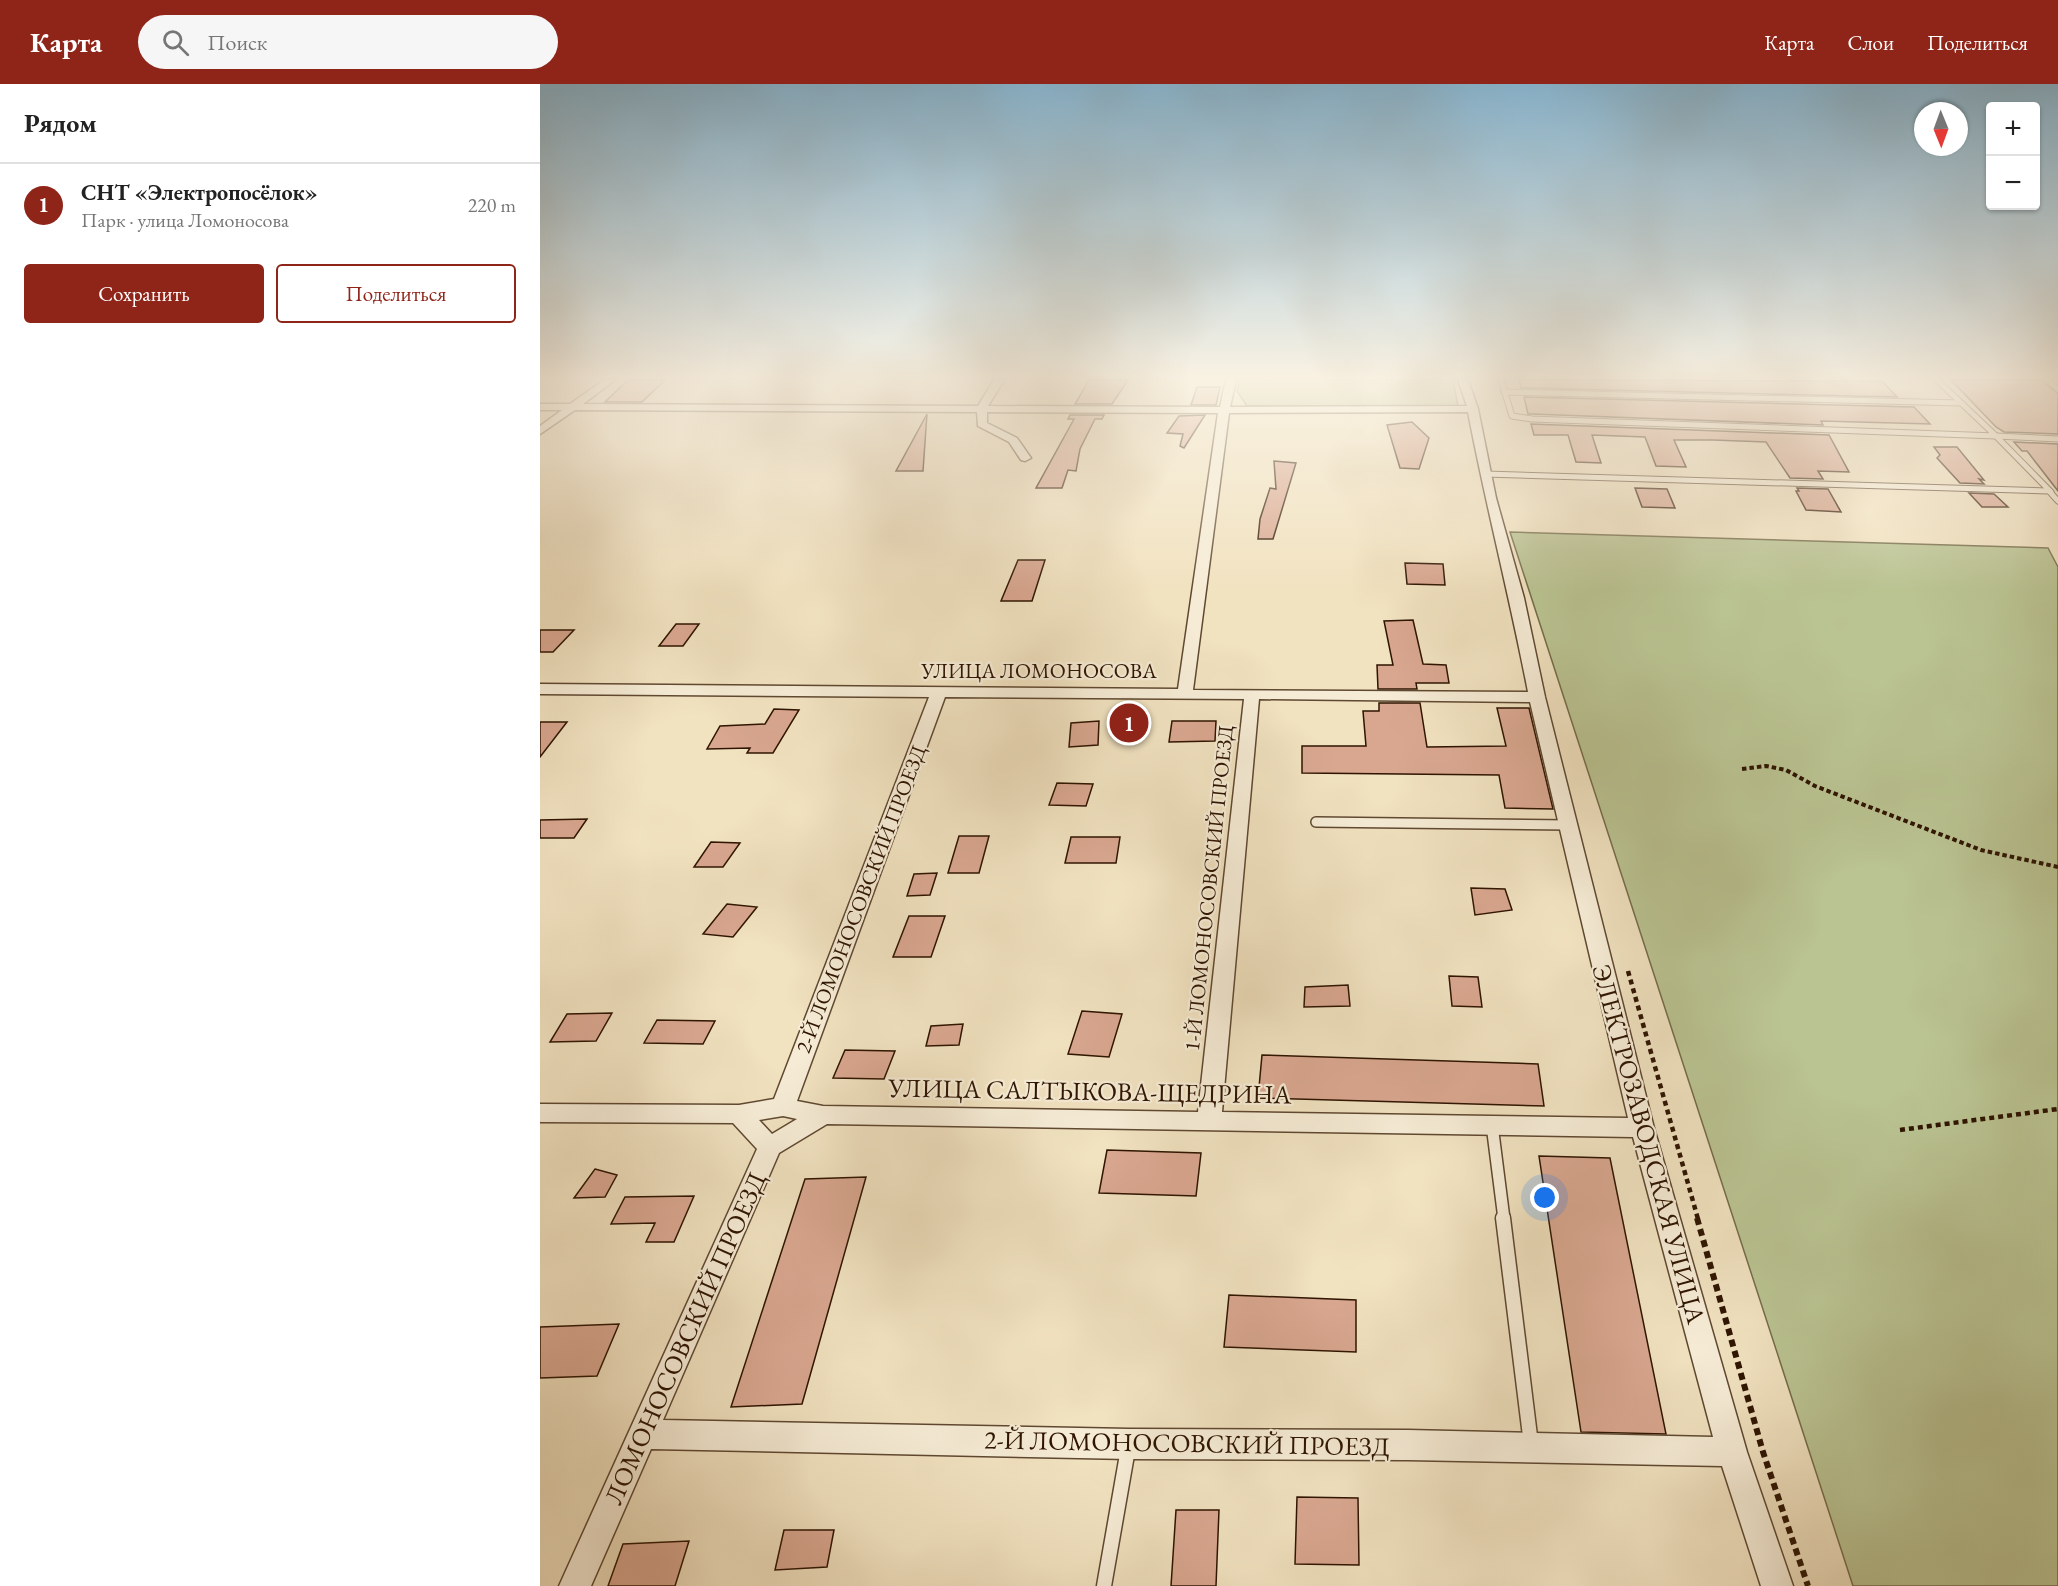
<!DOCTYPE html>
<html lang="ru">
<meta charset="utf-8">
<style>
:root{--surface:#fff;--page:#f6f6f6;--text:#222;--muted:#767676;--line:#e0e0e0;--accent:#8f2418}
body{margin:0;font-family:"EB Garamond",serif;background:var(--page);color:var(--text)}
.controls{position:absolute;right:18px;top:18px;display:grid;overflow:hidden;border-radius:6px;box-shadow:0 2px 4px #0004}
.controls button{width:54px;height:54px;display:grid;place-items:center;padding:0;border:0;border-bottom:2px solid var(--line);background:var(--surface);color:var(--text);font:30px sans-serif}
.compass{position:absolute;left:1374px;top:18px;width:54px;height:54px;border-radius:50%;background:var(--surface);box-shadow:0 2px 4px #0004;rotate:179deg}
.you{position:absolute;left:1005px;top:1114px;width:21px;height:21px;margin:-15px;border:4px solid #fff;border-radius:50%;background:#1a73e8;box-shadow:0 0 0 9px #1a73e833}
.badge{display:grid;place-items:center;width:39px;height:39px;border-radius:50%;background:var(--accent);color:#fff;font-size:20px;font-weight:700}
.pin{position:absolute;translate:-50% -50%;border:3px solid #fff;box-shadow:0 2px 6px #0006}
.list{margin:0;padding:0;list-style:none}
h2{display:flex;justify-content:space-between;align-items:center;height:78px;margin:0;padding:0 24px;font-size:26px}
h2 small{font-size:20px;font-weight:400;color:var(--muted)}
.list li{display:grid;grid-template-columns:39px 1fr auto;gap:18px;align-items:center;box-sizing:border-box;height:84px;padding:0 24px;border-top:2px solid var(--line)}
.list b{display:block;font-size:22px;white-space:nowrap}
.list p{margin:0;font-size:20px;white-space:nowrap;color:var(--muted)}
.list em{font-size:20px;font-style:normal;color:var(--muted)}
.actions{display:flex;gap:12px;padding:18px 24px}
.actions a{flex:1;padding:14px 0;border:2px solid var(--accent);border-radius:6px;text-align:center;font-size:21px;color:var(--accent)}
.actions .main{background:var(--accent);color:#fff}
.icon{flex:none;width:33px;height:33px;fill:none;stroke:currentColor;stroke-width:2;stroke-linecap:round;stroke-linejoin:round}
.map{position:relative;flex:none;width:1518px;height:1502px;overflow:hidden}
header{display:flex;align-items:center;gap:36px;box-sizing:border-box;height:84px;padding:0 30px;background:var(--accent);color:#fff}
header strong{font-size:28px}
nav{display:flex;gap:33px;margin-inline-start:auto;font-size:21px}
.search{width:420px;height:54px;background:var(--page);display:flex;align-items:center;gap:15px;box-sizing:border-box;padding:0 21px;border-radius:33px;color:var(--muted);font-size:22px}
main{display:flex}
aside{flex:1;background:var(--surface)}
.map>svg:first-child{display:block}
.green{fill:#bac392;stroke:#746c4a;stroke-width:1.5}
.building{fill:#d9a790;stroke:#2e1401;stroke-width:1.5}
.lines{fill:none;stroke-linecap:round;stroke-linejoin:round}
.lane-far3-casing{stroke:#5f4831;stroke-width:7}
.lane-far2-casing{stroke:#5f4831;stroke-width:12}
.lane-far1-casing{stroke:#5f4831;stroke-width:14}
.lane-casing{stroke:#5f4831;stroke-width:17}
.street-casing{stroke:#5f4831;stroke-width:3}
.path-far2{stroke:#2e1401;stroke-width:4;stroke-dasharray:4.5 3;stroke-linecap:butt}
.path-far1{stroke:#2e1401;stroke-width:4.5;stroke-dasharray:5 4;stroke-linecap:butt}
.path{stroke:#2e1401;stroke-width:6;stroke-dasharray:7 4.5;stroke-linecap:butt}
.lane-far3{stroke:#f6ecd6;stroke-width:5}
.lane-far2{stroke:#f6ecd6;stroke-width:9}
.lane-far1{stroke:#f6ecd6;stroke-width:11}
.lane{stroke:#f6ecd6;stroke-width:14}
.street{fill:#f6ecd6;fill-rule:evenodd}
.labels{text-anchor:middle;stroke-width:4.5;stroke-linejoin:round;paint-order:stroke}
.street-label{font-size:21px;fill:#2e1401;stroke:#f6ecd6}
.near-street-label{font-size:26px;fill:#2e1401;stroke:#f6ecd6}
</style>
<header>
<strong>Карта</strong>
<div class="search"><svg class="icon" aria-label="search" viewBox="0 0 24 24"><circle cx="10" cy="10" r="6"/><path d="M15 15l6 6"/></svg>Поиск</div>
<nav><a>Карта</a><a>Слои</a><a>Поделиться</a></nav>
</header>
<main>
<aside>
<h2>Рядом<small></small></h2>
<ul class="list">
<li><span class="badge">1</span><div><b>СНТ «Электропосёлок»</b><p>Парк · улица Ломоносова</p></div><em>220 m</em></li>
</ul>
<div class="actions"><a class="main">Сохранить</a><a>Поделиться</a></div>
</aside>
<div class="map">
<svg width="1518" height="1502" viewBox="0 0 1518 1502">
<rect width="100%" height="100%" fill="#f1e2c0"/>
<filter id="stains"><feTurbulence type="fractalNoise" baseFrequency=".00333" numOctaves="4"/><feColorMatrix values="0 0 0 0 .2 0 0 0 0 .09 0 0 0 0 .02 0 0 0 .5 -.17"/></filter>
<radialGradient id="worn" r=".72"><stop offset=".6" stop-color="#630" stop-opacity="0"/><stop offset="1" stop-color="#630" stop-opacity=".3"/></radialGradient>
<g class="green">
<polygon points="700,296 913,296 918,322 707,322 697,307"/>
<polygon points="970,448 1508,464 1518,483 1518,1502 1313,1502"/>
</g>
<g class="building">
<polygon points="88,296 125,296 102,318 65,318"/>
<polygon points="549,296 588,296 572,320 535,320"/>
<polygon points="979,296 1342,297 1357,313 981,304"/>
<polygon points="1411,296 1502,296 1518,310 1518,350 1464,348 1456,343"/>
<polygon points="657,303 680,303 676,321 651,321"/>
<polygon points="984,313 1374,323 1390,340 1281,337 1283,341 992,330 988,330"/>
<polygon points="387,330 383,387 356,387"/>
<polygon points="530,331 564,331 562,335 555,335 540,365 536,387 528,386 522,404 496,404 534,335 528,335"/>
<polygon points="639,332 665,331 644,364 640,362 643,350 627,349"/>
<polygon points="872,338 889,354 879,385 860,384 847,341"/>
<polygon points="991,340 1289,351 1309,388 1278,387 1283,395 1250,394 1226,358 1173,356 1134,356 1146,383 1116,382 1105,353 1052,351 1061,379 1036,378 1028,351 994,351"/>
<polygon points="1474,358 1518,360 1518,407 1487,367 1482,367"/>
<polygon points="1394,363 1417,363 1444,396 1439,395 1444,400 1420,399 1397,374 1400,371"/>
<polygon points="734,377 756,379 733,455 718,455 720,435 730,404 736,405"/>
<polygon points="1095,404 1127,405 1135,424 1102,423"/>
<polygon points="1257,404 1288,405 1301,428 1266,426 1256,407 1259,407"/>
<polygon points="1429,409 1454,410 1468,423 1442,423"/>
<polygon points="478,476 505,476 492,517 461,517"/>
<polygon points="865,479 903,480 905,501 867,500"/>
<polygon points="873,536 883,580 906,581 909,599 876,599 877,605 838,605 837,581 853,581 844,537"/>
<polygon points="136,540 159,540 143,562 119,562"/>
<polygon points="0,546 34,546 13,568 0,568"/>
<polygon points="839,619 880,619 887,663 966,662 957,624 989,624 1013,725 965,724 959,691 762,689 762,662 826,662 823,627 839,627"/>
<polygon points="234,625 259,626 233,669 207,669 210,664 167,665 180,642 225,640"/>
<polygon points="559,637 558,661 529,663 531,639"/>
<polygon points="632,637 676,637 675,657 629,658"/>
<polygon points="0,638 27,638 0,673"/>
<polygon points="517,699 553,700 546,722 509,721"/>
<polygon points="47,735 34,754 0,754 0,736"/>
<polygon points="419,752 449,752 439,789 408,789"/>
<polygon points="531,753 580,753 576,779 525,779"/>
<polygon points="171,758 200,759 183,783 154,783"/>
<polygon points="397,789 390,811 367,812 374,790"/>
<polygon points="931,804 965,805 972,826 935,831"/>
<polygon points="187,820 217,823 193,853 163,850"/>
<polygon points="369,832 405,832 391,873 353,873"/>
<polygon points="909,892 938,893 942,923 912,922"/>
<polygon points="808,901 810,922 764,923 765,903"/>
<polygon points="542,927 582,930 569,973 528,970"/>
<polygon points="72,929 56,957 10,958 27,930"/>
<polygon points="117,936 175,937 163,960 104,959"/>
<polygon points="423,940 419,961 386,962 391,942"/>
<polygon points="305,966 355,967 344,995 293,994"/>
<polygon points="722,971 998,980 1004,1022 718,1014"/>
<polygon points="567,1066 661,1069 656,1112 559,1109"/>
<polygon points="999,1072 1070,1074 1126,1350 1041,1348"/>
<polygon points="55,1085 77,1091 65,1113 34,1114"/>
<polygon points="326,1093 262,1320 191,1323 265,1095"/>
<polygon points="154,1112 134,1158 106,1158 115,1139 71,1140 85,1113"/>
<polygon points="689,1211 816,1216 816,1268 684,1263"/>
<polygon points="79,1240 57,1292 0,1294 0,1243"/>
<polygon points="757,1413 818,1414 819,1481 755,1480"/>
<polygon points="636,1426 679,1426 676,1502 631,1502"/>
<polygon points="244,1446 294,1446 287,1483 235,1486"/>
<polygon points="149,1457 135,1502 68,1502 83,1460"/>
</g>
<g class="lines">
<g class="lane-far3-casing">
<g id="lane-far3">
<polyline points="961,296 972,332 992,335 1456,352 1397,296"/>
<polyline points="1507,296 1518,305"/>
<polyline points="964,308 1421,319"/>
<polyline points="1456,352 1511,408"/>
<polyline points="1456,352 1518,355"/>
<polyline points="945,390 1509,407 1518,417"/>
</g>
</g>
<g class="lane-far2-casing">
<polyline id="lane-far2" points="776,738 1028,741"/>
</g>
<g class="lane-far1-casing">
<polyline id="lane-far1" points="952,1041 964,1135"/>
</g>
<g class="lane-casing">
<g id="lane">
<polyline points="963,1134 991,1360"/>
<polyline points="564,1502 588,1365"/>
</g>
</g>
<g class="street-casing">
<path id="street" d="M 64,296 L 75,296 L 43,320 L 438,322 L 454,296 L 464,296 L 448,322 L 680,323 L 686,296 L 696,296 L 690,323 L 927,322 L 918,296 L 928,296 L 938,325 L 956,414 L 984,514 L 1005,613 L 1114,1044 L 1207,1368 L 1253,1502 L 1221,1502 L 1182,1382 L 868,1376 L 589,1375 L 111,1365 L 51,1502 L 19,1502 L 217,1065 L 193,1039 L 0,1038 L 0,1020 L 199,1021 L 234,1015 L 389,613 L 0,610 L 0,600 L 638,605 L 678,329 L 447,328 L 447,339 L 477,354 L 491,374 L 485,377 L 481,376 L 469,358 L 438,342 L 437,328 L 35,326 L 0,350 L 0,342 L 22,326 L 0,326 L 0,320 L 30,320 ZM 928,328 C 946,422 970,514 988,608 L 653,606 L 689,329 ZM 405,613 L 704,615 L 658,1028 L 283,1022 L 257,1017 ZM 719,615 L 990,618 L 1088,1034 L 682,1028 ZM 243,1032 L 257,1035 L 232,1050 L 219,1036 ZM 287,1040 L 1093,1053 L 1173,1353 L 868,1346 L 589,1345 L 123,1336 L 239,1069 Z"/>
</g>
<polyline class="path-far2" points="1202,685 1226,682 1246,686 1275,702 1441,766 1518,783"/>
<g class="path-far1">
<polyline points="1088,887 1158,1135"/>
<polyline points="1360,1046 1518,1025"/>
</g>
<polyline class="path" points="1157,1134 1223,1368 1268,1502"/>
<use href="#lane-far3" class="lane-far3"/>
<use href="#lane-far2" class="lane-far2"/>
<use href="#lane-far1" class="lane-far1"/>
<use href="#lane" class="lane"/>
<use href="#street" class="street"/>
</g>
<linearGradient id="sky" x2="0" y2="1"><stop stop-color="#89b8d4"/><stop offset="0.58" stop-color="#f9f2e3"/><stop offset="1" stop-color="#f9f2e3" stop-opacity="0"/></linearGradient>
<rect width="1518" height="506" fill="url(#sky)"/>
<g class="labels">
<g class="street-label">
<text x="499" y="594">УЛИЦА ЛОМОНОСОВА</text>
<text transform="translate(669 804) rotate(-84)" y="7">1-Й ЛОМОНОСОВСКИЙ ПРОЕЗД</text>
<text transform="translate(321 815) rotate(-69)" y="7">2-Й ЛОМОНОСОВСКИЙ ПРОЕЗД</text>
</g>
<g class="near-street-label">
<text transform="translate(550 1007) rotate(1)" y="9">УЛИЦА САЛТЫКОВА-ЩЕДРИНА</text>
<text transform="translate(1109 1060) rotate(75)" y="9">ЭЛЕКТРОЗАВОДСКАЯ УЛИЦА</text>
<text transform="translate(145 1254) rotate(-66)" y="9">ЛОМОНОСОВСКИЙ ПРОЕЗД</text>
<text transform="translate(647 1359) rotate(1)" y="9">2-Й ЛОМОНОСОВСКИЙ ПРОЕЗД</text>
</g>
</g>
<rect width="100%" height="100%" filter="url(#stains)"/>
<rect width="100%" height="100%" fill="url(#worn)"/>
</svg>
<div class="controls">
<button>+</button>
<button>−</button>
</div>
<svg class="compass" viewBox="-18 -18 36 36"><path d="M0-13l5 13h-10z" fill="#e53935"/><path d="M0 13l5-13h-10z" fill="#767676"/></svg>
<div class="you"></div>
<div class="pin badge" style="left:589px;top:639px">1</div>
</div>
</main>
